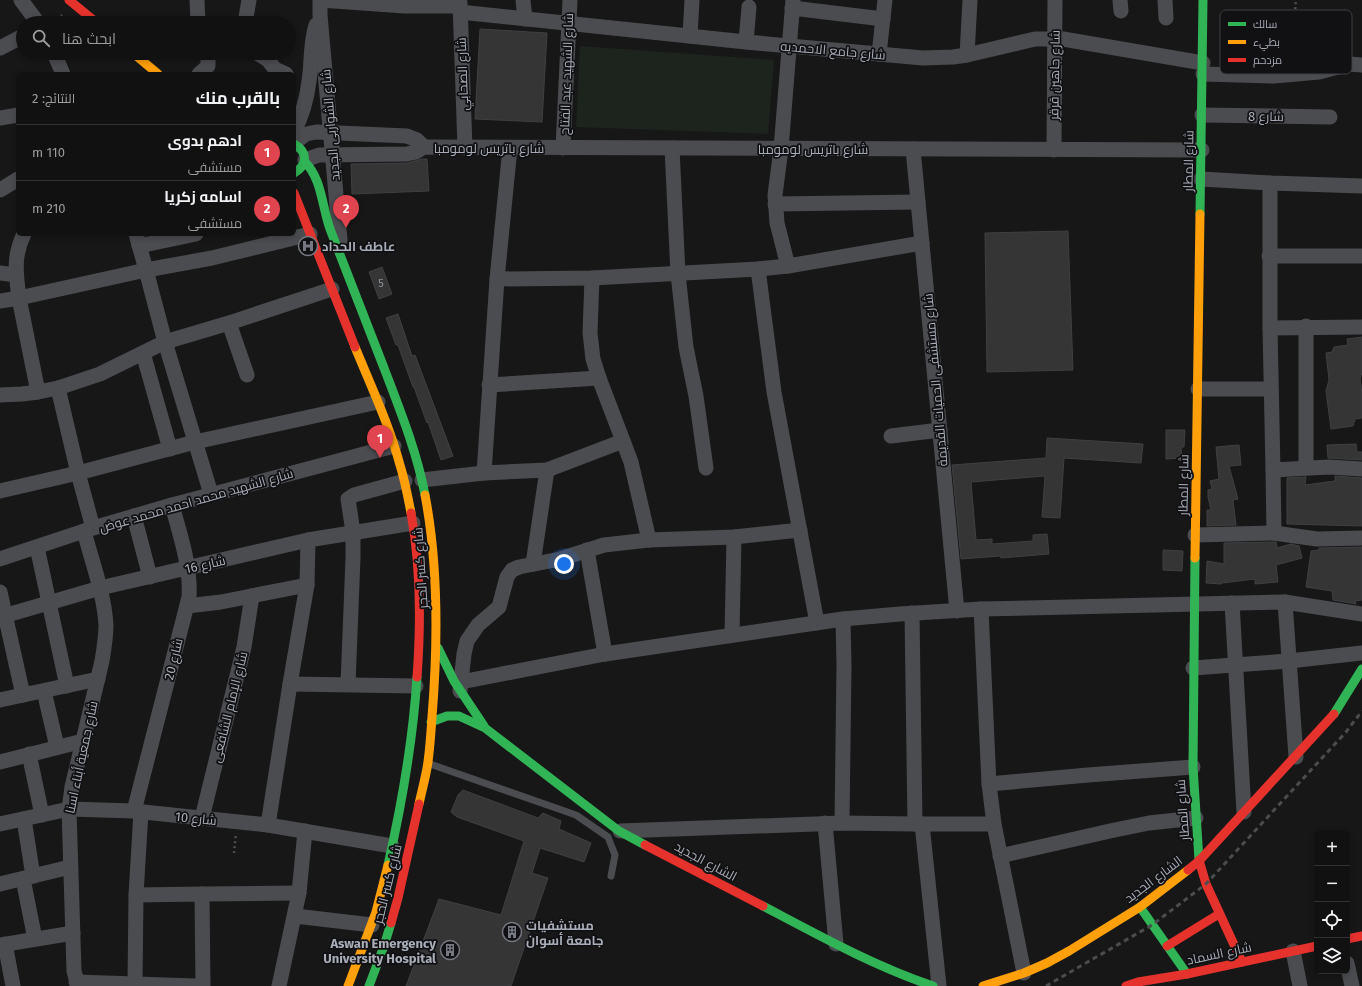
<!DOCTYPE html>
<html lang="ar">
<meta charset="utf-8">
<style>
:root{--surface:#111;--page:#1e1f1f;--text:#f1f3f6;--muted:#9c9d9f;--line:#303131;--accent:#757880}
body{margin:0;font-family:"Fira Sans",Cairo,sans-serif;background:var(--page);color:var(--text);direction:rtl}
.controls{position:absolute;right:12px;bottom:12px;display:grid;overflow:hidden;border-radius:6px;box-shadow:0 2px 6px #0003}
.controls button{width:36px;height:36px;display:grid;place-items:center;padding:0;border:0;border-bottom:1px solid var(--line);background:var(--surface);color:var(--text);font:20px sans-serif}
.you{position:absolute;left:564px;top:564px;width:14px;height:14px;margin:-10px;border:3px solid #fff;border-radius:50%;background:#1a73e8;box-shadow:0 0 0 6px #1a73e833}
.badge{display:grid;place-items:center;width:26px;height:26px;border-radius:50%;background:var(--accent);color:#fff;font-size:13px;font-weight:700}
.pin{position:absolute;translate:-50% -33px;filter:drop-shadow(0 1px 2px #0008)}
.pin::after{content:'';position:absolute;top:21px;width:14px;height:12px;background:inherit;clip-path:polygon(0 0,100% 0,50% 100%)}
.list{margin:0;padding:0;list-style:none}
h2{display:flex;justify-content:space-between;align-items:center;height:52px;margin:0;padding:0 16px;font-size:17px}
h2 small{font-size:13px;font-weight:400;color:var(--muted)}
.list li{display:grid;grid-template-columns:26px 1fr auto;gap:12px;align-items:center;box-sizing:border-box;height:56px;padding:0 16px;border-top:1px solid var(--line)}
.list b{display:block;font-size:15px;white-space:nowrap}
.list p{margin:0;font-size:13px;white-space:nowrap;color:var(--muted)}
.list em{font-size:13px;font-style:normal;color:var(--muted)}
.icon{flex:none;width:22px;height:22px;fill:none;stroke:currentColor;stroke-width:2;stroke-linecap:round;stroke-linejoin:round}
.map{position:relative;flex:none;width:1362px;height:986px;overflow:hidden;direction:ltr}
.search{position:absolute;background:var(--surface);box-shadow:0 2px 6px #0003;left:16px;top:16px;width:280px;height:44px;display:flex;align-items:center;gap:10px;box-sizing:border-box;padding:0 14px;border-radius:22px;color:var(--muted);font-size:15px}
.panel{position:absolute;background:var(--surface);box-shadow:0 2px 6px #0003;left:16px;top:72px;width:280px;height:164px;border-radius:6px;direction:rtl}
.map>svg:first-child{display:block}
.green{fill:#1d241e}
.building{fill:#353536;stroke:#3f4043}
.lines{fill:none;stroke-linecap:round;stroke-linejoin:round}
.path{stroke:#4d4e52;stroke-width:2.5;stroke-dasharray:2 3;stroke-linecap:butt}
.lane{stroke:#4b4c50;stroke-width:7}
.street{stroke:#4b4c50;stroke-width:15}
.fast{stroke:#30b455;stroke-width:9}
.slow{stroke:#ff9f0a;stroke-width:9}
.jam{stroke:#e5322d;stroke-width:9}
.rail{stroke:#4b4c4f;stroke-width:3;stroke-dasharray:5 4;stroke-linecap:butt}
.labels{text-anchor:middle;stroke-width:3.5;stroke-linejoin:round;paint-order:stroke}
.number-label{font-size:11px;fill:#8b8f98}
.street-label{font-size:13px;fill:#a8adb8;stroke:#111113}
.poi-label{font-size:13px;font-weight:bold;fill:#a8adb8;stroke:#111113;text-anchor:start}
.key{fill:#111113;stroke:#3e4045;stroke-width:1}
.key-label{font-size:11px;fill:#a8adb8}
</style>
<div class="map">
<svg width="1362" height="986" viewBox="0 0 1362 986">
<rect width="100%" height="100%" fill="#171717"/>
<polygon class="green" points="580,46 774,60 768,134 576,127"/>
<g class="building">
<polygon points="480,29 547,33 542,122 475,119"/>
<polygon points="422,159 427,159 429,191 352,194 351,164 407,163"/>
<polygon points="1068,231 1073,370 987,372 985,233"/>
<polygon points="382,267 392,294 379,299 369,272"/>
<polygon points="398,314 412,356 415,355 453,456 441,460 428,422 427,423 414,387 413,387 398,345 396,345 386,318"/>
<polygon points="1362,337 1362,372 1360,379 1362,394 1362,418 1355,419 1353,426 1331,429 1326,391 1329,380 1326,353 1332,352 1334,347 1348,345 1347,339"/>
<polygon points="1166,430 1185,430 1184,447 1181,447 1182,458 1166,459"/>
<polygon points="1047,438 1143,444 1141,463 1064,458 1060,518 1042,517 1045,476 971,482 976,540 992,539 992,544 1033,541 1033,535 1047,534 1049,554 1001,558 1000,556 961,559 952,465 1046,458"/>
<polygon points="1356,444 1357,452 1362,452 1362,460 1328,458 1327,445"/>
<polygon points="1239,445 1241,465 1229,466 1238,499 1233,500 1236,525 1207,526 1207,510 1211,510 1208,497 1208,490 1212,489 1210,481 1219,479 1216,447"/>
<polygon points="1335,476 1362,478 1362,526 1287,524 1287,478 1306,477 1305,485 1335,481"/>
<polygon points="1273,542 1276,542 1277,548 1291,544 1299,546 1302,558 1276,565 1278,582 1255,584 1255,579 1222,583 1221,584 1206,583 1207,561 1224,564 1224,543"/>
<polygon points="1362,547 1362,600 1355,601 1356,604 1333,600 1332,591 1306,587 1311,551 1319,550 1319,548"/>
<polygon points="1163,550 1183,551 1182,571 1163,570"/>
<polygon points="463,790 538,818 543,813 561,821 559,829 591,843 584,862 540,848 532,873 548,878 511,986 406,986 439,899 501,915 524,841 457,817 451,812 458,795"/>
</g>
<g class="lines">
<g class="path">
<polyline points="54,23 62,15"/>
<polyline points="1293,34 1296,0"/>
<polyline points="234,853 236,833"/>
</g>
<polyline class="lane" points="430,764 576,815 608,837 615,855 611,876"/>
<g class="street">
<polyline points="21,0 38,23"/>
<polyline points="197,0 198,23"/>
<polyline points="523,0 525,19"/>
<polyline points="1120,0 1121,11"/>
<polyline points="1165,0 1166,18"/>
<polyline points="460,3 465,148"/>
<polyline points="792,8 883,19"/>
<polyline points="460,12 746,42 923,58 953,57 967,55 1035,39 1063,39 1203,63"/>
<polyline points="245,23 249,0"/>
<polyline points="690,36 692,0"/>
<polyline points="746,42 749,7"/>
<polyline points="0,48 23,36"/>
<polyline points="54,53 63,74"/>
<polyline points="257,53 268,60 275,69 286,74"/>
<polyline points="879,54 885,0"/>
<polyline points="967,55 970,0"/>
<polyline points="199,74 208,66 208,60 206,53"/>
<polyline points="1203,74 1274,76 1319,72 1349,64 1362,65"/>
<polyline points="1202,115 1330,117"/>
<polyline points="0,118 18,115"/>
<path d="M 294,131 C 302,116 307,98 309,81 C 312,63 310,43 316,25"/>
<polyline points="294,143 306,134 316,132 407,136 417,140 424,147"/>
<polyline points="563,148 570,0"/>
<polyline points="672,148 678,274 686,347 696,396 706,468"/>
<polyline points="913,149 957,611"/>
<polyline points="1054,150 1055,0"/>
<polyline points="305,160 319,155 407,154 416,152 424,147 1202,150"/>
<polyline points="1201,179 1270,183 1362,186"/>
<polyline points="1270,183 1270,328 1273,470 1329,467 1362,469"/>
<polyline points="0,190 18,179"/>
<polyline points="775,204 918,202"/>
<path d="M 24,234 C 13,256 16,274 19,298 L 146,270 L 165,342 L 211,494"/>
<polyline points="136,234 146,270 212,258 310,234"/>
<polyline points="340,240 320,15 320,0 405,6 460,6"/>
<polyline points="139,246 196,234"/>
<polyline points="1269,256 1362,256"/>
<polyline points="788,266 777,223 775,195 781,149 793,0"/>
<polyline points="758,269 774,392 817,623"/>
<polyline points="0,273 16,275"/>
<polyline points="592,278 590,333 593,359 599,378 631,462 649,540"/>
<polyline points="497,279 592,278 758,269 788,266 922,243"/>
<polyline points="0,301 19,298 38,392 58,388 100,374 165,342 229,323 332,289"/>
<polyline points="229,323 247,375"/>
<polyline points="1270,328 1362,327"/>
<polyline points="143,353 170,449"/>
<polyline points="489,385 599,378"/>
<polyline points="1198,389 1271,389"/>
<polyline points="0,395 22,394 38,392"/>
<polyline points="891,436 940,430"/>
<polyline points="1306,468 1306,326"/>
<polyline points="1273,470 1274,533"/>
<polyline points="484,473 497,279 510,148"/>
<polyline points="422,480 484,473 547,470 623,441"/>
<polyline points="0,491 78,473 58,388"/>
<polyline points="134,516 150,577"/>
<polyline points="93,528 78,473 195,442 378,402"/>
<polyline points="1195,535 1274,533 1317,539 1362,538"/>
<polyline points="37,547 67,686"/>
<polyline points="587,550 605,654"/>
<polyline points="0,559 93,528 172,505 394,446"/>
<polyline points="533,564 547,470"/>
<polyline points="0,592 23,695"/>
<polyline points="1285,602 1296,757"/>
<polyline points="1232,603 1244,812"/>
<polyline points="187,606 221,602 307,585"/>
<polyline points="981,609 989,784 994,824 1024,973"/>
<polyline points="912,613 915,824"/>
<polyline points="0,617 100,588 308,540 413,523"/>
<polyline points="732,635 734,537"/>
<polyline points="1193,668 1289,661 1362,653"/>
<polyline points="461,682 464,654 467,641 478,625 499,607 507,577 512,570 519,567 560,559 604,545 649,540 734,537 800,530"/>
<polyline points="290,684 416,686"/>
<polyline points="348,684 353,558 353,532 348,499 354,495 405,481"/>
<polyline points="44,691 57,747"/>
<polyline points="460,691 461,682 605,654 843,619 900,614 981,609 1285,602 1362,614"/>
<polyline points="0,700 98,679"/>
<polyline points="29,754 42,815"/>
<polyline points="0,762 83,741"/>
<polyline points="989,784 1088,775 1193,767"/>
<path d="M 134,811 L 189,597 C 191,566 180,535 172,505"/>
<polyline points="202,818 244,647 252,596"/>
<polyline points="24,819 33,876"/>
<polyline points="825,823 836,944"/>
<polyline points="842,823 844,665 843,619"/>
<polyline points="0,824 69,809 134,811 268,825 392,846"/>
<polyline points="922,824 939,986"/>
<polyline points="268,825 290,684 307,585 308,540"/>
<polyline points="620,831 842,823 915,824 994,824"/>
<polyline points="1000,856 1110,831 1149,823 1196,818"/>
<polyline points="23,879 35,939"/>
<polyline points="0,884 70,867"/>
<polyline points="202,894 299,893"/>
<polyline points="136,895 202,894 203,986"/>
<polyline points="295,916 372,925"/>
<polyline points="5,944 13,986"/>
<polyline points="0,945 73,933"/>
<polyline points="1293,951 1300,986"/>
<polyline points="1347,963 1352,986"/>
<polyline points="76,982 195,986"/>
<polyline points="135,983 136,895 141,812"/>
<path d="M 78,986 L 74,971 L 69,809 L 72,787 L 102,661 C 104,649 106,637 106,625 C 104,593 92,562 84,531"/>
<polyline points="279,986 299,893 305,831"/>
</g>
<g class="fast">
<path d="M 294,144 C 308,152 308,165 294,173"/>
<path d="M 305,162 C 322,179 322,207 330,229 C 348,276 366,322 384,368 C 400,410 417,452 425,495"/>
<polyline points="1200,214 1203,0"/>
<polyline points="1195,558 1193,767 1199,860"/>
<polyline points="438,648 454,681 484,726"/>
<polyline points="1334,714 1362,669"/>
<polyline points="431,722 447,716 459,716 485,728 619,831 645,845"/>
<path d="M 388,865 C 402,803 413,741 417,677"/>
<path d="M 763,906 C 818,935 874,966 933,986"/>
<polyline points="1140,907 1187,974"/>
<polyline points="369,986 384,946 391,923"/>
</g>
<g class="slow">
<polyline points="133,53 158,74"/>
<path d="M 355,347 C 371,386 389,424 400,465 C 405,481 408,497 411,513"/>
<polyline points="1195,558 1200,214"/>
<path d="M 419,804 C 422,790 426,776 428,762 C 430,747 431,732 432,717 C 438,643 439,568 425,495"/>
<polyline points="348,986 376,912 388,865"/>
<polyline points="983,986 1024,973 1047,963 1069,951 1140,907 1188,870"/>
</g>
<g class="jam">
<polyline points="69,0 97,23"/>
<polyline points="294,193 355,347"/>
<path d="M 411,513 C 421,567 421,623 417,677"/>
<polyline points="645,845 763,906"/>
<polyline points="1199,860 1206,884 1242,962"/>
<polyline points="1188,870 1199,861 1334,714"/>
<polyline points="391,923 398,898 419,804"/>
<polyline points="1347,939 1362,936"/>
<polyline points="1167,946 1219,914"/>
<polyline points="1126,986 1138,982 1187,974 1317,946"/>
</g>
<polyline class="rail" points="1046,986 1152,925 1206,884 1346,732 1362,711"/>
</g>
<defs>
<g id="hospital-ring" transform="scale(1)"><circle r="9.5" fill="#111113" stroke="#757880" stroke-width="1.5"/><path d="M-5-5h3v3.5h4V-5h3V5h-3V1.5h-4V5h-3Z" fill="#757880"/></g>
<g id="building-ring" transform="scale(1)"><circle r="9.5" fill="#111113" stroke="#757880" stroke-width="1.5"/><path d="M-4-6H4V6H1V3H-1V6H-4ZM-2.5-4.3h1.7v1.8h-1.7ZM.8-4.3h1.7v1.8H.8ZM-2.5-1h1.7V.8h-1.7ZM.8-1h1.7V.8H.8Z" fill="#757880"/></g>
</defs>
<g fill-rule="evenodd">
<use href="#hospital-ring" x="308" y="246"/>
<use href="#building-ring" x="512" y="932"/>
<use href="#building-ring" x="450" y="950"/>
</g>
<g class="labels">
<g class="number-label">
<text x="381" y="287">5</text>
</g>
<g class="street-label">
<text transform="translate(833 50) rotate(5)" y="5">شارع جامع الاحمديه</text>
<text transform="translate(462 74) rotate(-92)" y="5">شارع الصحابي</text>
<text transform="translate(566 74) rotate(-88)" y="5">شارع الشهيد عبد الفتاح</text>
<text transform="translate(1054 75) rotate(-89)" y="5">شارع جاهين قرقر</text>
<text transform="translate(1266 116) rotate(1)" y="5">شارع 8</text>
<text transform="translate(330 125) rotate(-95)" y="5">شارع الشواربى الجديد</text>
<text x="489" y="153">شارع باتريس لومومبا</text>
<text x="813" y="154">شارع باتريس لومومبا</text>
<text transform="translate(1188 161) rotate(-89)" y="5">شارع المطار</text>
<text transform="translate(935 380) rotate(-95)" y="5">شارع مستشفى الحميات القديمة</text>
<text transform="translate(1183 485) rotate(-89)" y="5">شارع المطار</text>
<text transform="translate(196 500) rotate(-16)" y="5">شارع الشهيد محمد احمد محمد عوض</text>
<text transform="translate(205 564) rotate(-13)" y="5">شارع 16</text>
<text transform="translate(420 568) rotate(-94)" y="5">شارع كسر الحجر</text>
<text transform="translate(173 659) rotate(-76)" y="5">شارع 20</text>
<text transform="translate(229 707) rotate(-76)" y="5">شارع الإمام الشافعى</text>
<text transform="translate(81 757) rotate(-78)" y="5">شارع جمعية أبناء اسنا</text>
<text transform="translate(1182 810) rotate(-94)" y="5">شارع المطار</text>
<text transform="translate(196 818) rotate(6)" y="5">شارع 10</text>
<text transform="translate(706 861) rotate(28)" y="5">الشارع الجديد</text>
<text transform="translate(1153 879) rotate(-37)" y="5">الشارع الجديد</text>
<text transform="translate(387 884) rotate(-76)" y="5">شارع كسر الحجر</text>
<text transform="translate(1219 953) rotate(-12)" y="5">شارع السماد</text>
</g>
<g class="poi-label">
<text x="322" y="251">عاطف الحداد</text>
<text x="526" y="930">مستشفيات<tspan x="526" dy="15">جامعة أسوان</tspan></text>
<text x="436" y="948" text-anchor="end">Aswan Emergency<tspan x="436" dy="15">University Hospital</tspan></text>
</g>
</g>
<rect x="1220" y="10" width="132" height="64" rx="6" class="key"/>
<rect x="1228" y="22" width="18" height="4" fill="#30b455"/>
<rect x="1228" y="40" width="18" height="4" fill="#ff9f0a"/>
<rect x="1228" y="58" width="18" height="4" fill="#e5322d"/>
<g class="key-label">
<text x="1253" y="28">سالك</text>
<text x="1253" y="46">بطيء</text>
<text x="1253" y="64">مزدحم</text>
</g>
</svg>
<div class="controls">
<button>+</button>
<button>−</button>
<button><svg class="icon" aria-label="locate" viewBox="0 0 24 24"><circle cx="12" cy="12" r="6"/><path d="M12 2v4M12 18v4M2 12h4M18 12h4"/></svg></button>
<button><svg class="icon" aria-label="layers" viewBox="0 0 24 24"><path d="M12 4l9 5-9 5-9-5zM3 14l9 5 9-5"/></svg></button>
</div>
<div class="you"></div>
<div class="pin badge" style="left:380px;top:458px;background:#e0444e">1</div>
<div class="pin badge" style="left:346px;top:228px;background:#e0444e">2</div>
<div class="search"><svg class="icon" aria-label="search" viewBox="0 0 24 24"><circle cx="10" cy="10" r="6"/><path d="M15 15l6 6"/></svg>ابحث هنا</div>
<section class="panel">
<h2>بالقرب منك<small>النتائج: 2</small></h2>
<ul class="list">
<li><span class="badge" style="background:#e0444e">1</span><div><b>ادهم بدوى</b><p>مستشفى</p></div><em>110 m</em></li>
<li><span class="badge" style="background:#e0444e">2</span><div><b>اسامه زكريا</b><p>مستشفى</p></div><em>210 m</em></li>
</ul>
</section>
</div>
